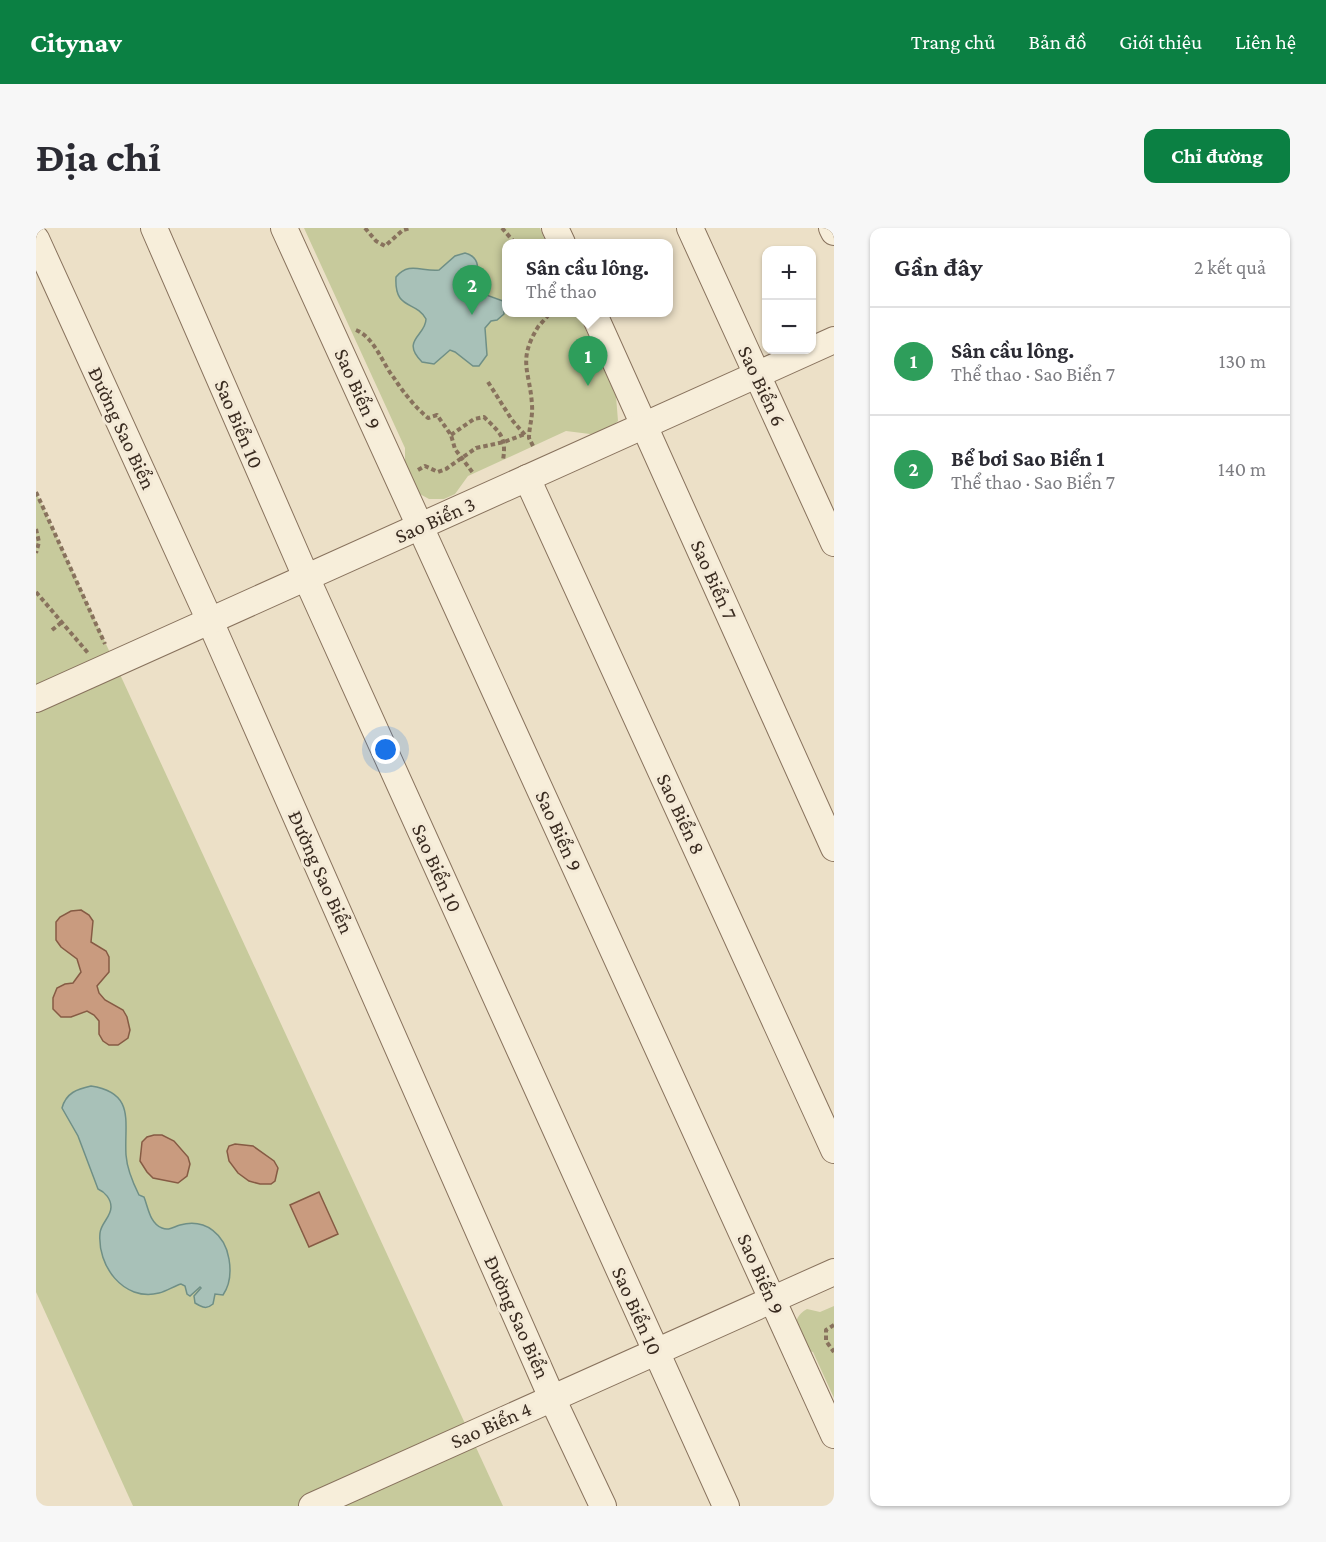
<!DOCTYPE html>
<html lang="vi">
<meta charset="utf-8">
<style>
:root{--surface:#fff;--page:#f7f7f7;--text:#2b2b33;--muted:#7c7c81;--line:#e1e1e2;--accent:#0b8043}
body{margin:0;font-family:"Crimson Pro",serif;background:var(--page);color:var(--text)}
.controls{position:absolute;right:18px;top:18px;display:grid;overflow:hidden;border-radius:12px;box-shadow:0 2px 4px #0004}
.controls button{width:54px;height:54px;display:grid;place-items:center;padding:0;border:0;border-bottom:2px solid var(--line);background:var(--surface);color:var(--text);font:30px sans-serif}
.you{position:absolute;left:350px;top:522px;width:21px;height:21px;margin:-15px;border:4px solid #fff;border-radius:50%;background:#1a73e8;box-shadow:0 0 0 9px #1a73e833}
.badge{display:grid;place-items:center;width:39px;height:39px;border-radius:50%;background:var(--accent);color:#fff;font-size:20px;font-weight:700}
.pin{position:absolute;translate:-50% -50px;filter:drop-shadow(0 2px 3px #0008)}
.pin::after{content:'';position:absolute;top:32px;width:21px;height:18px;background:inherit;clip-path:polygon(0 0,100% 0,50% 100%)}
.popup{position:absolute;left:466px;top:11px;width:171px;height:78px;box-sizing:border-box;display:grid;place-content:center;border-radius:12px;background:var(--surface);filter:drop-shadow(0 2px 4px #0005);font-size:20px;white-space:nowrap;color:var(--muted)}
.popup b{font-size:22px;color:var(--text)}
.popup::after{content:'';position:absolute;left:50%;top:100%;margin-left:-12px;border:12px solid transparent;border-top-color:var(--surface)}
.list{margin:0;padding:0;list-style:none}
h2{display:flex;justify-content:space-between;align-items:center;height:78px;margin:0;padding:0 24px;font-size:26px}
h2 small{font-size:20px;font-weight:400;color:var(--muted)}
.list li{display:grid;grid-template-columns:39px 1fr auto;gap:18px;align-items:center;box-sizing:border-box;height:108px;padding:0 24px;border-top:2px solid var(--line)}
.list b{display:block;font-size:22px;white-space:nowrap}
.list p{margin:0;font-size:20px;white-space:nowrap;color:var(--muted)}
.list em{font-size:20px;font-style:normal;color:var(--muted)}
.map{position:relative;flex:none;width:798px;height:1278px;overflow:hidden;border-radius:12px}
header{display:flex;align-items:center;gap:36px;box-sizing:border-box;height:84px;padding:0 30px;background:var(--accent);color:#fff}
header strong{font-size:28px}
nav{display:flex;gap:33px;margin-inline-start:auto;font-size:21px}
.intro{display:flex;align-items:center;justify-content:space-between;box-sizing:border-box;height:144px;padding:0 36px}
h1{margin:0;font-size:42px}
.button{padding:15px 27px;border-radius:12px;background:var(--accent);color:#fff;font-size:21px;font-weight:700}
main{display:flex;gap:36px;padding:0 36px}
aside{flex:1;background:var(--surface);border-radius:12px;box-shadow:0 2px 4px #0004}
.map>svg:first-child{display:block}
.green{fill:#c7ca9c}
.water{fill:#a8c1b8;stroke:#6f8f86;stroke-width:1.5}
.building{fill:#c99b7f;stroke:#865b44;stroke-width:1.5}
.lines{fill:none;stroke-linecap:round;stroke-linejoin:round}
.minor-casing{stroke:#88725d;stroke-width:28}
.path{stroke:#88725d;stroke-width:4;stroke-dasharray:4.5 3;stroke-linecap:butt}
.minor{stroke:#f7eeda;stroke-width:26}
.labels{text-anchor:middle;stroke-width:6;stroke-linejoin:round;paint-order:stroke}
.street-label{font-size:21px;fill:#392b20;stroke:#f4ead7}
</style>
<header>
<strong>Citynav</strong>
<nav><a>Trang chủ</a><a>Bản đồ</a><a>Giới thiệu</a><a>Liên hệ</a></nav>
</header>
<div class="intro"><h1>Địa chỉ</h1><a class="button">Chỉ đường</a></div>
<main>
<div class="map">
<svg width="798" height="1278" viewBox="0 0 798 1278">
<rect width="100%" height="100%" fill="#ece0c7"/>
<g class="green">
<polygon points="268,0 504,0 510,15 471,15 471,84 542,85 580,168 582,193 569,204 554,206 530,203 432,248 419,266 408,271 393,271 382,265 369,233 369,220"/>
<polygon points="0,264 467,1278 97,1278 0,1064"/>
<path d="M 798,1078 L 798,1170 L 777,1124 L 769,1122 C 762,1106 752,1092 771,1081 L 784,1084 Z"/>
</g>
<g class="water">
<path d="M 429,25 C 449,30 439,50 442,64 L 467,73 L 468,86 L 461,92 L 455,93 L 449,100 L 451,127 L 443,138 L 437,138 L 419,124 L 414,122 L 398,136 L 386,134 C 364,112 390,108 390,91 C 380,72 358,83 360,49 C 373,33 386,44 403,42 L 419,28 Z"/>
<path d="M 55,858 C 100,865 88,894 90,927 C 91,941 97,955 103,967 L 108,969 C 112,979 114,996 126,1000 C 133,1003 137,999 144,997 C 170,990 189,1007 193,1031 C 195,1043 194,1057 187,1067 L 179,1066 L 177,1076 C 170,1082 166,1079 159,1075 L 158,1068 L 165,1060 L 164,1059 L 154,1068 L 151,1066 L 149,1058 L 145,1056 C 138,1058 131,1063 123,1065 C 87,1074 61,1037 64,1005 C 65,995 75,989 75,979 C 75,971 69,964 62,961 L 42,908 L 26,880 C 30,865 41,861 55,858 Z"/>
</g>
<g class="building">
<polygon points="45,682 53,687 57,693 55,714 70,723 73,729 73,744 61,758 63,765 69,772 87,782 91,789 94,802 92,810 82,817 73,817 67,813 63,806 63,793 58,787 51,783 35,789 25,789 17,781 17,770 21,760 29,756 37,755 45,744 41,731 25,719 20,712 20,694 24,689 35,683"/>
<polygon points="118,907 126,907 138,913 152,929 154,936 151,948 142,955 117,950 111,944 104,933 106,914 111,909"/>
<polygon points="199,916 217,918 238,933 242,940 239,953 235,956 224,956 213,953 202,945 193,933 191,923 193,918"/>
<polygon points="283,964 302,1006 273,1019 254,977"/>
</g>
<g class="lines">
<g class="minor-casing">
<g id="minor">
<polyline points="118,0 270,349 690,1278"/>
<polyline points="248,0 798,1207"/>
<polyline points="519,0 526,15"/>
<polyline points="654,0 798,315"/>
<polyline points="796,0 798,4"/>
<polyline points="0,11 174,393 516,1170 567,1278"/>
<polyline points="557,84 798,620"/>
<polyline points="491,250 798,922"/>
<polyline points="0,471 798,112"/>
<polyline points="276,1278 798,1044"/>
</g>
</g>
<g class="path">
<polyline points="329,0 340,13 349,18 367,2 375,0"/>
<polyline points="466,0 479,15"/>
<path d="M 320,102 C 339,110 346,135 358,150 C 367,164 379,179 392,190 L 401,187 L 415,207 L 419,221 L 437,245"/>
<polyline points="452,154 476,192 489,207"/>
<path d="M 415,207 L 438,191 L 448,189 C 463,204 471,208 467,232"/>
<path d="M 497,218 L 493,210 C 493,199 497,189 496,177 C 494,143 481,133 502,99 C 506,94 511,90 514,84"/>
<polyline points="382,242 389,238 402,244 410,241 440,220 468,214 489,206"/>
<polyline points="0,264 69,416"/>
<polyline points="0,301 3,314 0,325"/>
<polyline points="0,364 52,425"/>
<polyline points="16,402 26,394"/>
<polyline points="798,1097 790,1102 790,1113 798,1124"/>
</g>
<use href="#minor" class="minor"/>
</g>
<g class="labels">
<g class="street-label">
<text transform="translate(726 158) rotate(65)" y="7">Sao Biển 6</text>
<text transform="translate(322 161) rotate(66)" y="7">Sao Biển 9</text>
<text transform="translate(203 196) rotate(67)" y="7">Sao Biển 10</text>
<text transform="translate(86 200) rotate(65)" y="7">Đường Sao Biển</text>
<text transform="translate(399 292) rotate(-24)" y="7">Sao Biển 3</text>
<text transform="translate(678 352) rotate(66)" y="7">Sao Biển 7</text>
<text transform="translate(645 586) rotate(65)" y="7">Sao Biển 8</text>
<text transform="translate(523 603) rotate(66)" y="7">Sao Biển 9</text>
<text transform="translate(401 640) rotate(66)" y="7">Sao Biển 10</text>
<text transform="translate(285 644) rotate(66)" y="7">Đường Sao Biển</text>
<text transform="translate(725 1046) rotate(66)" y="7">Sao Biển 9</text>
<text transform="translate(601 1083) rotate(66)" y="7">Sao Biển 10</text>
<text transform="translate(481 1089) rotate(66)" y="7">Đường Sao Biển</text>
<text transform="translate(455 1197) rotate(-24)" y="7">Sao Biển 4</text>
</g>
</g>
</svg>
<div class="controls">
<button>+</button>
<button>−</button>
</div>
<div class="you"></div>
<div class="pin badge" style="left:552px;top:158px;background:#2e9e5b">1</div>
<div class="popup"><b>Sân cầu lông.</b>Thể thao</div>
<div class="pin badge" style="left:436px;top:87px;background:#2e9e5b">2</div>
</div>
<aside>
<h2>Gần đây<small>2 kết quả</small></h2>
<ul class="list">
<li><span class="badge" style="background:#2e9e5b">1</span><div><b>Sân cầu lông.</b><p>Thể thao · Sao Biển 7</p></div><em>130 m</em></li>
<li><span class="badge" style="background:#2e9e5b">2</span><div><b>Bể bơi Sao Biển 1</b><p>Thể thao · Sao Biển 7</p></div><em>140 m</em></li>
</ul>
</aside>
</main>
